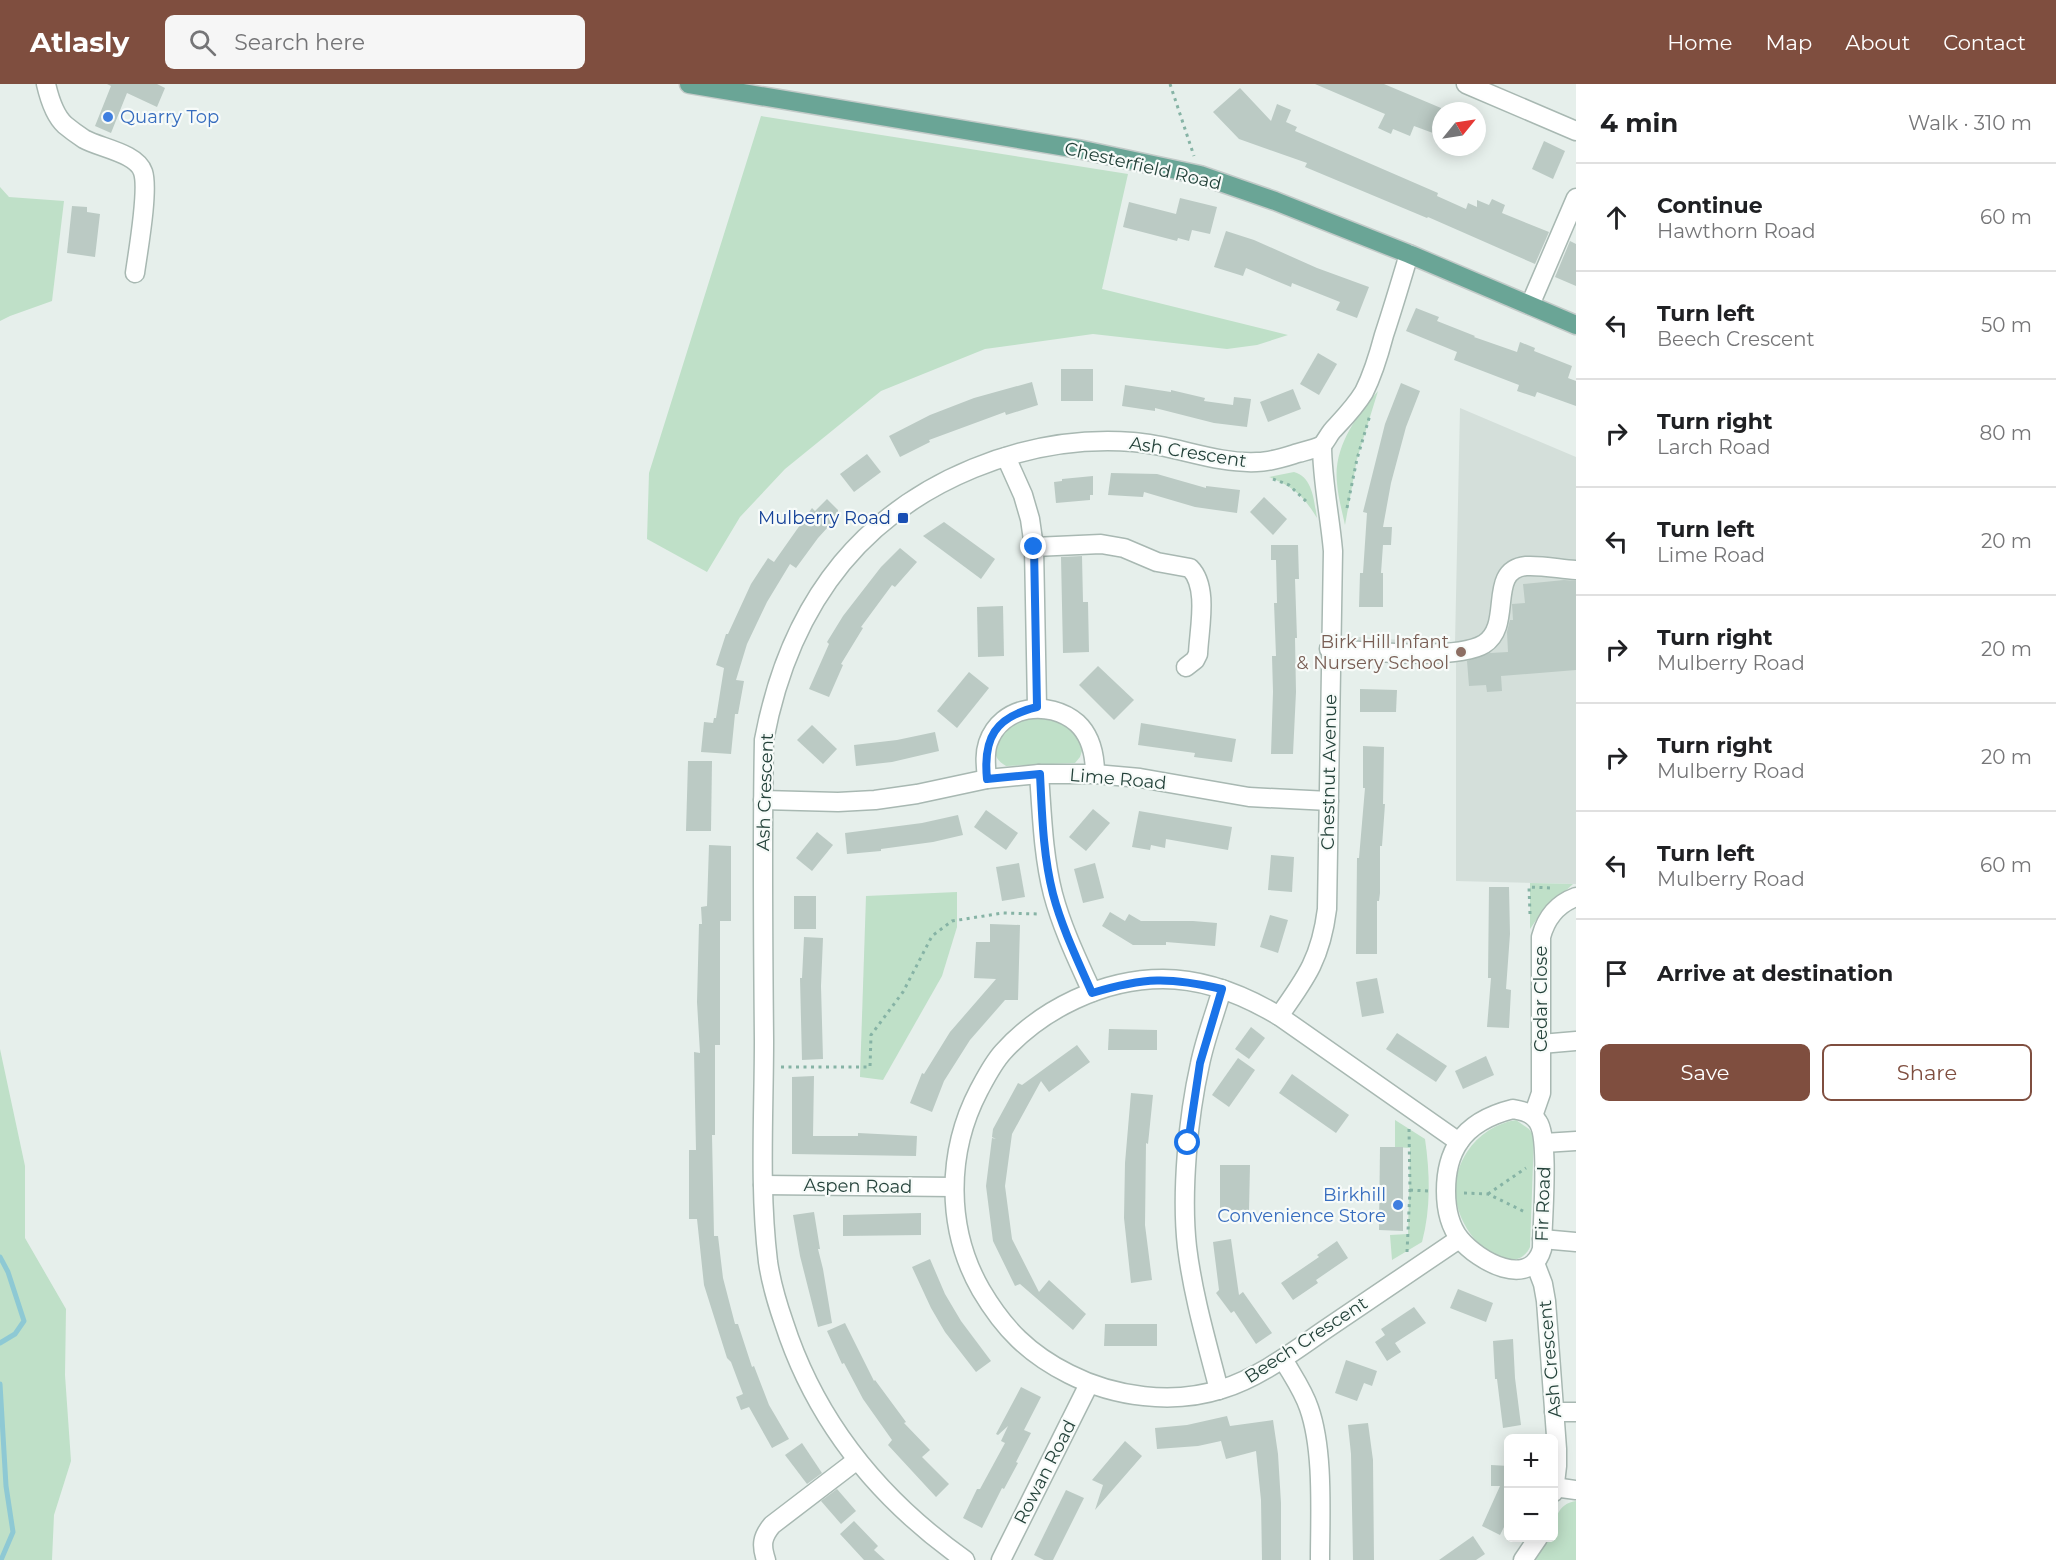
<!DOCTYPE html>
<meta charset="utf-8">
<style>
:root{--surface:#fff;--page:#f6f6f6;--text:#202124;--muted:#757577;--line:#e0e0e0;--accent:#7f4e3f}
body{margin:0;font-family:Montserrat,sans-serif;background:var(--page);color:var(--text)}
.controls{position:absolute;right:18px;bottom:18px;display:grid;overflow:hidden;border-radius:9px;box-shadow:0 3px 15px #0003}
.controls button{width:54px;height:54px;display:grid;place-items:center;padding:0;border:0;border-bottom:2px solid var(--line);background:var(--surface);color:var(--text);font:30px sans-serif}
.compass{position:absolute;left:1432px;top:18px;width:54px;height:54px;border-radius:50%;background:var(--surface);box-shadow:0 3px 15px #0003;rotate:60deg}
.stop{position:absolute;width:18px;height:18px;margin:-14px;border:4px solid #1a73e8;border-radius:50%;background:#fff}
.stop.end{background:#1a73e8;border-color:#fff;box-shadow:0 2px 6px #0008}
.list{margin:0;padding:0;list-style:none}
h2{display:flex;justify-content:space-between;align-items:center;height:78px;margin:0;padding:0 24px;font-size:26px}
h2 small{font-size:20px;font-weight:400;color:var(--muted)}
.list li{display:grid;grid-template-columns:39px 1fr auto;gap:18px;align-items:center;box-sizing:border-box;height:108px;padding:0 24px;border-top:2px solid var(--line)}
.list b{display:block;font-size:22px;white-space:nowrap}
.list p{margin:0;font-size:20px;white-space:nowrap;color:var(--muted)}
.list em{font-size:20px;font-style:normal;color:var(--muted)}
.actions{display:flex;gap:12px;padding:18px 24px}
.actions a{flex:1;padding:14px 0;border:2px solid var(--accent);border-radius:9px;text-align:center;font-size:21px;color:var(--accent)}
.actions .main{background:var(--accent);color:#fff}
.icon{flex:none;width:33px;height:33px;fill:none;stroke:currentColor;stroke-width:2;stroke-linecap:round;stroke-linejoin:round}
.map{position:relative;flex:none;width:1576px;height:1476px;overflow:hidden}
header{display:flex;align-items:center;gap:36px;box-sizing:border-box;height:84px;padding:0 30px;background:var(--accent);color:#fff}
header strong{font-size:28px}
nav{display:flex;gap:33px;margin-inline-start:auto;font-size:21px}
.search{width:420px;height:54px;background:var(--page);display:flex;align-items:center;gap:15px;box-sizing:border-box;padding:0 21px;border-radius:9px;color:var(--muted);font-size:22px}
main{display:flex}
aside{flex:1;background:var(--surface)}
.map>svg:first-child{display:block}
.built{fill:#d4dfda}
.green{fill:#bfe0c8}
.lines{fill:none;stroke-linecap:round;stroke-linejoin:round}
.stream{stroke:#8ec9d4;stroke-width:5}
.building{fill:#bbcac4}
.minor-casing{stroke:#a8b8b2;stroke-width:21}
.major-casing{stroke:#c2cac8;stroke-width:21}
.path{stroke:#86b3a5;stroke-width:3;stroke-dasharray:3 4.5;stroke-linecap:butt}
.minor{stroke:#fff;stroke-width:18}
.major{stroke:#6aa596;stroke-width:18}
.route{stroke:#1a73e8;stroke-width:8}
.shop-dot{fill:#3f7fe0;stroke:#f7fbf9;stroke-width:2}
.transit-dot{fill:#1a4fb4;stroke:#f7fbf9;stroke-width:2}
.education-dot{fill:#8d6e63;stroke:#f7fbf9;stroke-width:2}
.labels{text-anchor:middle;stroke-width:4.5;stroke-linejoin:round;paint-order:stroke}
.shop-label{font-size:18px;fill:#366cbe;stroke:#f7fbf9;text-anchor:start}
.street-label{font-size:18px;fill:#24423a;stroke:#f7fbf9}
.transit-label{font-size:18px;fill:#164399;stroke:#f7fbf9;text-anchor:end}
.education-label{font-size:18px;fill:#785e54;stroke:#f7fbf9;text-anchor:end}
</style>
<header>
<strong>Atlasly</strong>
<div class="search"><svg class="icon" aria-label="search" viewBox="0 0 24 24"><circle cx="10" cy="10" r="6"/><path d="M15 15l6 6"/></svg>Search here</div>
<nav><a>Home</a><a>Map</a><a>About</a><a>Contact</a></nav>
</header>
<main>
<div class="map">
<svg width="1576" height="1476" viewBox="0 0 1576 1476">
<rect width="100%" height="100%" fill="#e6efeb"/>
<polygon class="built" points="1460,324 1576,373 1576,800 1456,797 1456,577 1347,577 1345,552 1455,560"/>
<g class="green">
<polygon points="761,32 1128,90 1102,205 1288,251 1257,261 1227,265 1093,250 985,265 881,307 785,385 740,433 707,488 647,455 649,389"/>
<polygon points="0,103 9,113 64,117 52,217 10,232 0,237"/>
<path d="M 1378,307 L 1357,375 L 1345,441 C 1342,427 1338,413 1337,399 C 1333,364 1356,332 1378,307 Z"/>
<path d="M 1294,388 C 1313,393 1314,417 1317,434 C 1303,411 1294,403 1269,393 Z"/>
<path d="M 1038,634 C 1063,638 1071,641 1083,664 L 1080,673 L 1075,679 L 1006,682 C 982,668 1002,647 1019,638 C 1024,635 1032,635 1038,634 Z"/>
<polygon points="1530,799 1573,800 1541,829 1530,845"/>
<polygon points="957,808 957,843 942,892 883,996 860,993 866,812"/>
<polygon points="0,965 25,1082 25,1154 66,1225 65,1291 71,1377 54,1431 52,1476 0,1476"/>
<path d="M 1395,1036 L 1425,1055 C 1430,1089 1431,1125 1422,1158 L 1392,1176 L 1390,1151 L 1408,1150 L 1410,1064 L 1395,1063 Z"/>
<path d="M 1516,1036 L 1529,1045 L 1534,1052 L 1530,1163 C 1510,1206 1425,1133 1467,1068 C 1478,1051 1496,1039 1516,1036 Z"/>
<path d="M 1576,1417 L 1576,1476 L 1534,1476 L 1548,1454 L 1554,1454 C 1554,1436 1557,1420 1576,1417 Z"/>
</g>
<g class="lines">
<g class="stream">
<polyline points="0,1173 8,1188 24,1237 15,1250 0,1259"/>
<polyline points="0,1300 6,1402 13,1448 1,1476"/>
</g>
</g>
<g class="building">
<polygon points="107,0 157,0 165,4 157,23 127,9 111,49 95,42 111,2"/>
<polygon points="1315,0 1384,0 1441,24 1441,52 1414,42 1410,52 1393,45 1391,50 1378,44 1385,30"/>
<polygon points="1240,4 1271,37 1277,20 1291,26 1286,38 1297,43 1295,47 1438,109 1437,112 1466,125 1468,119 1477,123 1477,116 1489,121 1492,115 1505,121 1502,129 1549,148 1535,180 1428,133 1427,134 1305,83 1307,79 1239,55 1213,28"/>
<polygon points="1544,57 1565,67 1553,95 1532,85"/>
<polygon points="1180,114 1217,123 1210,150 1192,146 1189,157 1178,154 1177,157 1123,143 1129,118 1176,130"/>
<polygon points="72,122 87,123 87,128 100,130 95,173 67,169"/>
<polygon points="1226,147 1254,156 1317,184 1369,203 1357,234 1336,226 1340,218 1292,199 1291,203 1246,184 1243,192 1214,183"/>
<polygon points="1570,157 1576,160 1576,202 1555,193"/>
<polygon points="1416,224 1439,233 1437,237 1475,252 1474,253 1517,268 1520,258 1535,264 1534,267 1572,282 1568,294 1576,297 1576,322 1537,308 1535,313 1517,307 1519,301 1454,276 1457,268 1406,247"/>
<polygon points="1318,269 1337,280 1319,311 1300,300"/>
<rect x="1061" y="285" width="32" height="32"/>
<polygon points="1032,298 1038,321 1006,331 1005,328 929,356 930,358 900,373 889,352 930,331 974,314"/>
<polygon points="1401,299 1420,307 1406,343 1391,399 1383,443 1392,443 1391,461 1383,461 1381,489 1383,489 1383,523 1359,523 1360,489 1363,489 1367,429 1363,428 1385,340"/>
<polygon points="1125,301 1171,308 1171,306 1205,314 1204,317 1233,321 1234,313 1251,315 1247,343 1214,339 1155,324 1155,327 1122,322"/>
<polygon points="1293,305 1301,325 1268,338 1260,318"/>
<polygon points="867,370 881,388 854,408 840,390"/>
<polygon points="1111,389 1157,390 1206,404 1206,402 1240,406 1237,429 1195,423 1144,408 1143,413 1108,411"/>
<polygon points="1093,392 1093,411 1090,411 1090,416 1056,419 1054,398 1062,397 1062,395"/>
<polygon points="1264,413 1287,435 1273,451 1250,428"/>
<polygon points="827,415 838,426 838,432 818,454 796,484 790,480 767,518 747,560 736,596 744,597 738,630 735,630 731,670 701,668 704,638 713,639 714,634 716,634 724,584 716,581 726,550 728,550 751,500 768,474 774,478 812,424 815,427"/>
<polygon points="944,438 995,475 981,495 923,452"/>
<polygon points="1271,461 1298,461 1299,495 1295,495 1297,554 1295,554 1296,608 1293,670 1271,670 1273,608 1272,572 1276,572 1274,519 1277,519 1276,476 1271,476"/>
<polygon points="900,464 917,478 895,503 892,501 861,543 863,544 841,580 843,581 829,613 809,605 829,560 827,558 843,532 881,483"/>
<polygon points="1082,472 1083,518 1088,518 1089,568 1063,569 1061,473"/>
<polygon points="1564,496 1576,497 1576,586 1501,592 1502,607 1487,608 1486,601 1469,602 1467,577 1490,569 1508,568 1507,548 1510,536 1513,536 1512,520 1525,519 1523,500"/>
<polygon points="1003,522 1004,572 978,573 977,523"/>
<polygon points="1098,582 1134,616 1114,636 1079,601"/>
<polygon points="969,588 989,604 957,644 937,627"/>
<polygon points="1360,605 1397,606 1396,628 1360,628"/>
<polygon points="1141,639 1236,655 1232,678 1194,673 1195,669 1138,661"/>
<polygon points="812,641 837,665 823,680 797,656"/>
<polygon points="935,648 939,667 892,678 856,682 854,661 897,656"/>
<polygon points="1363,662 1384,663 1383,720 1385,720 1382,762 1380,762 1380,809 1379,817 1377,817 1377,870 1356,870 1357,774 1359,774 1365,704 1363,704"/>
<polygon points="688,677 712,677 711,747 686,747"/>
<polygon points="1093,725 1110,739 1086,767 1069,753"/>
<polygon points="986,726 1018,749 1006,766 974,743"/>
<polygon points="1139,727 1232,743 1228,766 1166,755 1165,764 1151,761 1150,766 1132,763"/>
<polygon points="958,731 963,751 933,758 881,765 881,767 847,770 845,749 922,739"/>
<polygon points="817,748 833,761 812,787 796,774"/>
<polygon points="709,761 731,762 731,837 720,837 720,961 715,961 715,1051 712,1051 714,1152 718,1152 723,1194 735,1240 738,1240 752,1283 754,1282 769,1321 789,1355 772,1364 749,1323 741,1326 736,1313 743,1310 731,1278 727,1274 704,1201 697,1135 689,1135 689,1066 696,1066 694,968 700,969 697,918 699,840 702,840 701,823 707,822"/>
<polygon points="1271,771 1294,773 1292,808 1268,806"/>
<polygon points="1019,779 1025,813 1002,817 996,783"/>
<polygon points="1095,779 1104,814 1083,819 1074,785"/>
<polygon points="1489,803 1509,803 1510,850 1506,905 1511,906 1509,944 1487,943 1491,894 1488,894"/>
<rect x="794" y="812" width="22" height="33"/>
<polygon points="1110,828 1125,837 1129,830 1141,837 1193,837 1217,839 1215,862 1166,858 1166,861 1133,861 1102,842"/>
<polygon points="1270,831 1288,836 1278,869 1260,863"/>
<polygon points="990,840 1020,841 1018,916 1005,916 970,956 944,997 932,1028 910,1019 922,989 924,990 950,948 996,895 974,894 976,858 990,858"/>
<polygon points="804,853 823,854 821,902 823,975 802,976 800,894 802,894"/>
<polygon points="1377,894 1384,929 1362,933 1356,898"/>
<polygon points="1251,943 1265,954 1249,975 1235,965"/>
<polygon points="1109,945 1157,946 1157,966 1108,966"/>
<polygon points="1397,949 1447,982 1436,998 1386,965"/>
<polygon points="1077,961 1090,978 1049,1008 1041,997 1012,1050 1005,1102 1012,1155 1039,1208 1049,1196 1086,1230 1073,1246 1020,1200 1015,1202 993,1157 986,1102 992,1054 996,1055 992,1053 993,1045 1018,999 1022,1001"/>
<polygon points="1486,972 1494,991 1463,1005 1455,987"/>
<polygon points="1238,974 1255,986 1229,1023 1212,1011"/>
<polygon points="1292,990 1349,1031 1336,1049 1279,1009"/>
<polygon points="814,992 813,1052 858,1052 858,1049 917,1052 916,1072 792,1070 792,993"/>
<polygon points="1131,1009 1153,1011 1148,1060 1146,1059 1145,1141 1152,1196 1131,1199 1124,1134 1125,1079"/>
<polygon points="1380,1063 1403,1063 1403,1147 1379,1146"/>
<polygon points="1220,1081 1250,1081 1249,1126 1220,1127"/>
<polygon points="814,1128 820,1165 818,1165 823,1185 832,1239 818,1243 800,1172 793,1131"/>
<polygon points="921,1129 921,1151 843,1152 843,1131"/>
<polygon points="1231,1155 1239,1211 1243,1208 1272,1249 1256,1260 1234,1227 1231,1229 1216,1209 1219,1206 1213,1158"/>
<polygon points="1337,1157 1348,1174 1316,1196 1318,1199 1293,1216 1281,1199 1319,1173 1317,1171"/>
<polygon points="930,1175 945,1210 961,1237 991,1277 976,1288 945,1248 931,1224 912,1183"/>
<polygon points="1458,1205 1493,1219 1486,1238 1450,1224"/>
<polygon points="1414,1223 1426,1239 1395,1259 1401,1268 1387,1277 1375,1258 1385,1251 1381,1245"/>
<polygon points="845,1239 874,1297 875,1296 906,1338 904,1339 930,1366 922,1373 949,1400 936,1413 888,1361 892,1356 863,1315 844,1279 842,1280 827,1247"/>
<polygon points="1105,1240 1157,1240 1157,1262 1104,1262"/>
<polygon points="1513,1255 1515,1294 1521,1341 1503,1344 1497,1295 1495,1295 1493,1257"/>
<polygon points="1346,1276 1377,1287 1372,1302 1364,1299 1357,1317 1335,1309"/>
<polygon points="1021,1303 1041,1313 1024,1346 1031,1349 1016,1378 1018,1379 1004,1405 1002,1404 982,1444 963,1434 977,1405 980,1405 1005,1359 1001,1357 1008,1342 998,1351 996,1350"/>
<polygon points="1227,1332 1230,1342 1273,1336 1278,1370 1281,1419 1281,1476 1262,1476 1261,1416 1256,1367 1226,1375 1221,1357 1198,1362 1157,1365 1155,1344 1187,1341"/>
<polygon points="1368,1339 1373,1376 1374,1476 1353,1476 1351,1370 1348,1341"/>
<polygon points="1125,1357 1142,1372 1095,1426 1103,1401 1092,1396"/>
<polygon points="802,1359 822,1389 807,1400 785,1371"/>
<polygon points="1491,1381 1509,1382 1509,1433 1500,1451 1482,1442 1500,1402 1491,1402"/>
<polygon points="837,1405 856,1427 841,1440 821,1417"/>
<polygon points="1066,1406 1084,1414 1053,1476 1044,1476 1034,1471"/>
<polygon points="854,1437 878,1462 874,1466 885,1476 864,1476 840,1450"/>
<polygon points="1473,1452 1485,1470 1476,1476 1439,1476"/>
</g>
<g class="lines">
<g class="minor-casing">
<g id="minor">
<path d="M 46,0 C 49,13 55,32 65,41 C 71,46 78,51 84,55 C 100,64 137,69 143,88 C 149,106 138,167 135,189"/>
<polyline points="1466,0 1576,47"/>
<polyline points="1530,221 1576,114"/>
<polyline points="1006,373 1023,411 1030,435 1034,463 1037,623"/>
<path d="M 1034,463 L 1101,460 L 1124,464 L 1157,478 L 1190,484 C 1209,503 1199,545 1198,570 L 1195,576 L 1186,583"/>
<path d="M 1329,565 C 1365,567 1456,577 1484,560 C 1514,541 1486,486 1526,482 C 1542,481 1560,485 1576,486"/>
<path d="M 1039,690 C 1042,730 1043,771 1053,810 C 1062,844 1078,877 1092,908"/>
<path d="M 987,695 C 986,683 984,671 988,659 C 1001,621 1049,615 1077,639 C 1091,652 1095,672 1095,690"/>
<polyline points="763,716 838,718 875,716 917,710 987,695 1039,690 1095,690 1140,694 1249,713 1329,717"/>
<path d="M 1279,932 C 1307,893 1321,873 1327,825 L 1333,467 C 1330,432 1322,396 1322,361"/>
<polyline points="1541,960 1576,957"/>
<path d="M 1513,1025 C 1523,1027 1533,1029 1538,1038 C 1550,1055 1542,1140 1542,1165 C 1530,1206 1478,1177 1460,1155 C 1441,1131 1442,1083 1459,1058 C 1471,1040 1493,1030 1513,1025 Z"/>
<path d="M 1533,1032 L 1541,1009 L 1541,853 C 1546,834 1557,820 1576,813"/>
<path d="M 1459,1058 L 1279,932 C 1244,911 1204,895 1163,895 C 1103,895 1042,925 1003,968 C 993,979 986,993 979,1006 C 946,1069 946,1145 981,1206 C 1004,1245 1029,1270 1069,1290 C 1114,1313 1173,1321 1222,1305 C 1261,1293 1295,1266 1329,1243 C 1372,1214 1416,1184 1459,1155"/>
<polyline points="1544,1059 1576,1057"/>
<polyline points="763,1101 954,1103"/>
<polyline points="1542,1155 1576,1158"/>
<polyline points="1535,1179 1543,1200 1546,1217 1557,1365 1557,1382 1554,1408"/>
<path d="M 1283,1275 C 1292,1291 1303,1306 1309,1324 C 1324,1367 1320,1430 1320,1476"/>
<path d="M 1219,1306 C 1207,1259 1193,1212 1187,1163 C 1181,1109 1188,1033 1200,980 C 1205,955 1215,930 1222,905"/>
<polyline points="1554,1328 1576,1328"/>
<polyline points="1554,1403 1576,1406"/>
<path d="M 766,1476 C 761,1461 762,1453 772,1441 L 857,1376"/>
<path d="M 965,1476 C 880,1416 816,1338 784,1239 C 777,1219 771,1198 768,1178 C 759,1104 764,1029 764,956 C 763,856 762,756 764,656 C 776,592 800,530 842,479 C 911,396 1026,350 1133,358 C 1175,361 1215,380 1257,378 C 1271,378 1285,373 1298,369 C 1305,367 1314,365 1321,362 C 1325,359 1328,352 1332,347 C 1344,334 1355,323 1364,308 C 1373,290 1379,270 1384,251 C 1393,224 1401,197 1409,170"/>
<polyline points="1001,1476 1089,1300"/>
<polyline points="1523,1476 1538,1454"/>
</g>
</g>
<g class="major-casing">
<polyline id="major" points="689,0 1078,65 1200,91 1275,117 1409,170 1576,241"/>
</g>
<g class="path">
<polyline points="1170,0 1194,72"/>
<polyline points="1273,395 1289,401 1309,420"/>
<polyline points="1347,424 1357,375 1370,331"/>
<polyline points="1530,830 1529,803 1552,804"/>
<polyline points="781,983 870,983 871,951 903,908 932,852 952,837 1003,829 1040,830"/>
<polyline points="1410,1106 1428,1107"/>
<polyline points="1464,1109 1488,1110 1525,1128"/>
<polyline points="1488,1110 1526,1084"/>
<polyline points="1407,1168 1410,1106 1409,1045"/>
</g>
<use href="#minor" class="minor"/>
<use href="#major" class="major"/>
</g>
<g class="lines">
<path class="route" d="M 1034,463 L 1037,623 C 995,633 983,654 987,695 L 1040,690 C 1042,730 1043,771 1053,810 C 1062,844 1078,877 1092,909 C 1145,893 1169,893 1222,905 L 1200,979 L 1188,1059"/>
</g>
<g class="shop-dot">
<circle cx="108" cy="33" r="6"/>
<circle cx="1398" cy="1121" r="6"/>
</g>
<rect class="transit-dot" x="897" y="428" width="12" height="12" rx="3"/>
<circle class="education-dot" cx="1461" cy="568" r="6"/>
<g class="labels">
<g class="shop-label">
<text x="120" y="39">Quarry Top</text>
<text x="1386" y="1117" text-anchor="end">Birkhill<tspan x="1386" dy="21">Convenience Store</tspan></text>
</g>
<g class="street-label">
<text transform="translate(1143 82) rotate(13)" y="6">Chesterfield Road</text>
<text transform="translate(1188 368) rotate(9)" y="6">Ash Crescent</text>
<text transform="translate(1329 688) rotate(-89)" y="6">Chestnut Avenue</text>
<text transform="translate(1118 695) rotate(5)" y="6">Lime Road</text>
<text transform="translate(765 708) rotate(-88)" y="6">Ash Crescent</text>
<text transform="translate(1541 915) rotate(-90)" y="6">Cedar Close</text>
<text transform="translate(858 1102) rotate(1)" y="6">Aspen Road</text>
<text transform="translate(1543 1120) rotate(-88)" y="6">Fir Road</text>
<text transform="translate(1306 1256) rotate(-33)" y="6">Beech Crescent</text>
<text transform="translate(1550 1275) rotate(-95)" y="6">Ash Crescent</text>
<text transform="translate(1045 1388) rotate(-63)" y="6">Rowan Road</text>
</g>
<g class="transit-label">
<text x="891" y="440">Mulberry Road</text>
</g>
<g class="education-label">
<text x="1449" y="564">Birk Hill Infant<tspan x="1449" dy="21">&amp; Nursery School</tspan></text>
</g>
</g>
</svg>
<div class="controls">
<button>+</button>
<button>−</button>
</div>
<svg class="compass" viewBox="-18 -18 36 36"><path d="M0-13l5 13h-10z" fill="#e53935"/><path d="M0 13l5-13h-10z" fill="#757577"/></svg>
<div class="stop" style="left:1188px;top:1059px"></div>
<div class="stop end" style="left:1034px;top:463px"></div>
</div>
<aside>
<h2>4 min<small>Walk · 310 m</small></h2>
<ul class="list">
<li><svg class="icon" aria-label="ahead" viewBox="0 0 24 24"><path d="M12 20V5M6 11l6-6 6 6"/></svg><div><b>Continue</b><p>Hawthorn Road</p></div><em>60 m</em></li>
<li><svg class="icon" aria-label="left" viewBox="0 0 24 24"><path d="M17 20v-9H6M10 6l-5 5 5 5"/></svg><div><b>Turn left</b><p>Beech Crescent</p></div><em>50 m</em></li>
<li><svg class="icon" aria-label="right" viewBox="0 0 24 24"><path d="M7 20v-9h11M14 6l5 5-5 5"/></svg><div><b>Turn right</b><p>Larch Road</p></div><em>80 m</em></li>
<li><svg class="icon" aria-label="left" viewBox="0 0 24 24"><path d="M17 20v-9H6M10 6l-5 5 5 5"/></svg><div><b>Turn left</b><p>Lime Road</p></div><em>20 m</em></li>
<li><svg class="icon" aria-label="right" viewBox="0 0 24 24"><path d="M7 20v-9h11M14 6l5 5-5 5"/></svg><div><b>Turn right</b><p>Mulberry Road</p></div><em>20 m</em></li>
<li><svg class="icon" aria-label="right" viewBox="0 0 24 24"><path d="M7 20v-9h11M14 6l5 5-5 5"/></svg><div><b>Turn right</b><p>Mulberry Road</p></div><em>20 m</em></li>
<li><svg class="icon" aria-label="left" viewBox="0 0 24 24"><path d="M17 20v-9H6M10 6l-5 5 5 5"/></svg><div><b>Turn left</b><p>Mulberry Road</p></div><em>60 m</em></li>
<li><svg class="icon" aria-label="arrive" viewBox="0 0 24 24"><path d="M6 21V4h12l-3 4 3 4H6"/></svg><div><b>Arrive at destination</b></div></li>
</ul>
<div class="actions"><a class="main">Save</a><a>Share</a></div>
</aside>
</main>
